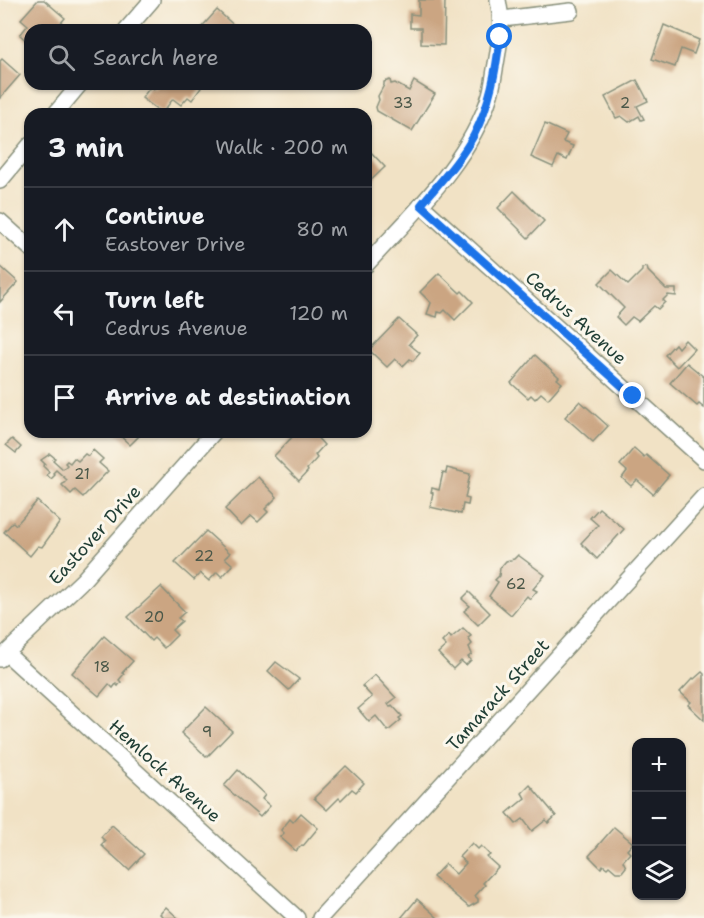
<!DOCTYPE html>
<meta charset="utf-8">
<style>
:root{--surface:#171b24;--page:#242831;--text:#f1f3f6;--muted:#9ea1a6;--line:#363941}
body{margin:0;font-family:"Shantell Sans",sans-serif;background:var(--page);color:var(--text)}
.controls{position:absolute;right:18px;bottom:18px;display:grid;overflow:hidden;border-radius:12px;box-shadow:0 2px 4px #0004}
.controls button{width:54px;height:54px;display:grid;place-items:center;padding:0;border:0;border-bottom:2px solid var(--line);background:var(--surface);color:var(--text);font:30px sans-serif}
.stop{position:absolute;width:18px;height:18px;margin:-14px;border:4px solid #1a73e8;border-radius:50%;background:#fff}
.stop.end{background:#1a73e8;border-color:#fff;box-shadow:0 2px 6px #0008}
.list{margin:0;padding:0;list-style:none}
h2{display:flex;justify-content:space-between;align-items:center;height:78px;margin:0;padding:0 24px;font-size:26px}
h2 small{font-size:20px;font-weight:400;color:var(--muted)}
.list li{display:grid;grid-template-columns:39px 1fr auto;gap:18px;align-items:center;box-sizing:border-box;height:84px;padding:0 24px;border-top:2px solid var(--line)}
.list b{display:block;font-size:22px;white-space:nowrap}
.list p{margin:0;font-size:20px;white-space:nowrap;color:var(--muted)}
.list em{font-size:20px;font-style:normal;color:var(--muted)}
.icon{flex:none;width:33px;height:33px;fill:none;stroke:currentColor;stroke-width:2;stroke-linecap:round;stroke-linejoin:round}
.map{position:relative;flex:none;width:704px;height:918px;overflow:hidden}
.search{position:absolute;background:var(--surface);box-shadow:0 2px 4px #0004;left:24px;top:24px;width:348px;height:66px;display:flex;align-items:center;gap:15px;box-sizing:border-box;padding:0 21px;border-radius:18px;color:var(--muted);font-size:22px}
.panel{position:absolute;background:var(--surface);box-shadow:0 2px 4px #0004;left:24px;top:108px;width:348px;height:330px;border-radius:18px}
.map>svg:first-child{display:block}
.building{fill:#cba582}
.lines{fill:none;stroke-linecap:round;stroke-linejoin:round}
.street-casing{stroke:#88907c;stroke-width:18}
.street{stroke:#fff;stroke-width:15}
.route{stroke:#1a73e8;stroke-width:8}
.labels{text-anchor:middle;stroke-width:6;stroke-linejoin:round;paint-order:stroke}
.number-label{font-size:15px;fill:#4a5748}
.street-label{font-size:18px;fill:#1f3d34;stroke:#fbf7ec}
</style>
<div class="map">
<svg width="704" height="918" viewBox="0 0 704 918">
<rect width="100%" height="100%" fill="#fbf7ec"/>
<filter id="ink" filterUnits="userSpaceOnUse"><feTurbulence type="fractalNoise" baseFrequency=".0167" numOctaves="2"/><feDisplacementMap in="SourceGraphic" scale="12" xChannelSelector="R" yChannelSelector="G"/><feConvolveMatrix kernelMatrix="1 2 1 2 8 2 1 2 1" color-interpolation-filters="sRGB"/></filter>
<filter id="wash" filterUnits="userSpaceOnUse"><feTurbulence type="fractalNoise" baseFrequency=".008" numOctaves="4" result="noise"/><feDisplacementMap in="SourceGraphic" scale="24" xChannelSelector="R" yChannelSelector="G"/><feGaussianBlur stdDeviation="1.35" result="paint"/><feColorMatrix in="noise" values="0 0 0 0 0 0 0 0 0 0 0 0 0 0 0 0 0 1.4 0 .05"/><feComposite in="paint" operator="in"/></filter>
<g filter="url(#wash)">
<rect width="100%" height="100%" fill="#f1e2c5"/>
<g id="blocks">
<g class="building">
<polygon points="38,0 44,0 65,18 55,30 30,30 30,44 20,35 28,25 21,19"/>
<polygon points="419,0 445,0 444,45 421,44 421,28 410,28 410,14 419,15"/>
<polygon points="217,10 239,30 199,30"/>
<polygon points="664,25 699,40 694,54 681,49 675,67 652,59"/>
<polygon points="2,59 20,75 0,98 0,61"/>
<polygon points="390,80 391,84 395,83 409,91 414,81 435,94 412,131 377,111 376,107 379,100 378,96 384,85 384,82"/>
<polygon points="637,80 648,101 637,106 644,119 641,120 639,116 629,122 621,116 616,118 605,97"/>
<polygon points="158,84 196,84 201,88 192,100 188,97 181,105 173,99 162,113 142,98 151,86 154,89"/>
<polygon points="545,124 567,134 563,142 573,146 567,160 558,156 553,167 531,157"/>
<polygon points="368,149 385,167 366,185 366,151"/>
<polygon points="514,191 544,221 528,238 498,208"/>
<polygon points="0,266 18,282 0,302"/>
<polygon points="647,267 648,271 666,289 676,289 676,296 668,295 663,300 665,302 658,309 654,306 638,321 632,317 624,325 616,317 624,308 599,283 612,270 628,285 642,271 642,268"/>
<polygon points="439,273 460,293 462,291 473,302 455,320 445,310 442,313 438,312 437,317 427,314 431,303 420,292"/>
<polygon points="399,319 417,335 409,344 420,353 413,361 410,359 403,366 395,359 387,367 369,350"/>
<polygon points="685,340 694,349 677,367 665,355 675,344 678,348"/>
<polygon points="535,355 559,377 557,379 562,383 548,399 541,393 535,399 531,395 528,398 511,383"/>
<polygon points="687,363 704,377 704,408 699,404 697,406 670,383"/>
<polygon points="580,401 608,426 593,442 565,417"/>
<polygon points="116,432 140,432 138,434 139,436 130,445"/>
<polygon points="297,432 312,432 324,445 315,455 317,458 307,469 308,471 299,481 274,456"/>
<polygon points="12,439 21,447 16,453 6,445"/>
<polygon points="634,448 644,457 646,455 669,475 653,494 637,480 631,486 622,478 627,471 620,465"/>
<polygon points="93,450 103,459 99,463 108,471 83,497 75,490 71,494 62,485 67,480 56,470 53,473 55,475 51,479 47,475 49,472 43,466 45,464 41,460 50,454 55,458 53,460 63,469 67,465 65,463 67,461 70,463 74,458 78,461 85,454 88,456"/>
<polygon points="447,468 470,474 465,498 469,499 468,505 463,504 461,514 430,507 433,493 431,492 432,488 439,490 443,472 446,473"/>
<polygon points="258,477 277,497 265,509 268,512 258,522 251,516 241,526 225,509"/>
<polygon points="37,501 60,522 42,547 38,546 30,556 4,532 13,522 16,525"/>
<polygon points="599,508 624,529 597,559 581,543 598,525 590,518"/>
<polygon points="206,531 230,553 225,558 233,565 222,577 217,572 209,581 200,573 194,580 175,563"/>
<polygon points="518,555 545,575 533,589 537,591 530,599 527,596 511,615 489,596 498,582 495,580 499,576 500,568 506,561 514,559"/>
<polygon points="161,587 185,612 178,618 182,621 172,630 177,635 164,648 154,638 151,641 128,617"/>
<polygon points="469,592 490,613 478,625 464,611 470,606 462,599"/>
<polygon points="463,628 471,636 468,638 472,644 469,647 472,654 468,657 471,660 466,665 461,661 453,669 438,653 446,646 442,642 449,635 451,638"/>
<polygon points="104,636 133,661 122,673 124,674 119,680 121,682 118,686 116,684 113,688 109,684 99,696 72,673"/>
<polygon points="276,662 299,679 289,690 268,671"/>
<polygon points="702,672 704,674 704,720 688,705 691,702 680,692 693,678 694,679"/>
<polygon points="375,675 396,698 388,704 390,707 392,705 402,716 399,718 401,720 388,731 376,716 369,722 358,709 372,697 362,686"/>
<polygon points="206,707 232,731 207,757 181,733"/>
<polygon points="346,766 364,783 356,792 352,789 341,800 339,798 327,810 314,798"/>
<polygon points="238,770 265,795 262,799 270,806 260,817 224,786"/>
<polygon points="530,785 556,816 548,823 546,820 532,831 523,819 516,824 507,813 525,798 522,793"/>
<polygon points="301,813 318,828 303,846 302,845 296,851 280,837 284,833 281,830 290,819 293,822"/>
<polygon points="112,825 144,854 129,870 101,845 105,841 101,837"/>
<polygon points="614,827 633,843 627,850 630,853 623,861 626,867 622,872 616,872 609,866 607,868 603,865 601,868 589,856"/>
<polygon points="472,843 478,849 481,846 490,855 487,857 498,867 483,883 485,885 475,896 478,899 478,902 469,907 433,877 445,864 456,874 466,863 459,857"/>
<polygon points="417,899 438,918 401,918"/>
<polygon points="166,907 178,918 164,918 160,914"/>
</g>
</g>
</g>
<g filter="url(#ink)">
<use href="#blocks" fill-opacity="0" stroke="#88907c" stroke-width="1.5"/>
<g class="lines">
<g class="street-casing">
<g id="street">
<polyline points="502,19 571,11"/>
<polyline points="126,30 152,0"/>
<polyline points="55,114 80,84"/>
<polyline points="0,181 30,145"/>
<polyline points="421,205 704,460"/>
<polyline points="0,221 30,248"/>
<path d="M 366,265 C 412,214 469,163 490,95 C 493,85 494,74 496,64 C 500,41 503,22 498,0"/>
<polyline points="7,654 297,918"/>
<polyline points="0,659 83,580 214,432"/>
<polyline points="320,918 704,496"/>
</g>
</g>
<use href="#street" class="street"/>
</g>
</g>
<g class="lines" filter="url(#ink)">
<path class="route" d="M 500,37 C 496,71 490,104 474,135 C 460,161 439,183 421,205 L 633,396"/>
</g>
<g class="labels">
<g class="number-label">
<text x="403" y="108">33</text>
<text x="625" y="108">2</text>
<text x="82" y="479">21</text>
<text x="204" y="561">22</text>
<text x="516" y="589">62</text>
<text x="154" y="622">20</text>
<text x="102" y="672">18</text>
<text x="207" y="737">9</text>
</g>
<g class="street-label">
<text transform="translate(576 318) rotate(42)" y="6">Cedrus Avenue</text>
<text transform="translate(95 535) rotate(-48)" y="6">Eastover Drive</text>
<text transform="translate(498 695) rotate(-48)" y="6">Tamarack Street</text>
<text transform="translate(165 771) rotate(42)" y="6">Hemlock Avenue</text>
</g>
</g>
</svg>
<div class="controls">
<button>+</button>
<button>−</button>
<button><svg class="icon" aria-label="layers" viewBox="0 0 24 24"><path d="M12 4l9 5-9 5-9-5zM3 14l9 5 9-5"/></svg></button>
</div>
<div class="stop" style="left:500px;top:37px"></div>
<div class="stop end" style="left:633px;top:396px"></div>
<div class="search"><svg class="icon" aria-label="search" viewBox="0 0 24 24"><circle cx="10" cy="10" r="6"/><path d="M15 15l6 6"/></svg>Search here</div>
<section class="panel">
<h2>3 min<small>Walk · 200 m</small></h2>
<ul class="list">
<li><svg class="icon" aria-label="ahead" viewBox="0 0 24 24"><path d="M12 20V5M6 11l6-6 6 6"/></svg><div><b>Continue</b><p>Eastover Drive</p></div><em>80 m</em></li>
<li><svg class="icon" aria-label="left" viewBox="0 0 24 24"><path d="M17 20v-9H6M10 6l-5 5 5 5"/></svg><div><b>Turn left</b><p>Cedrus Avenue</p></div><em>120 m</em></li>
<li><svg class="icon" aria-label="arrive" viewBox="0 0 24 24"><path d="M6 21V4h12l-3 4 3 4H6"/></svg><div><b>Arrive at destination</b></div></li>
</ul>
</section>
</div>
